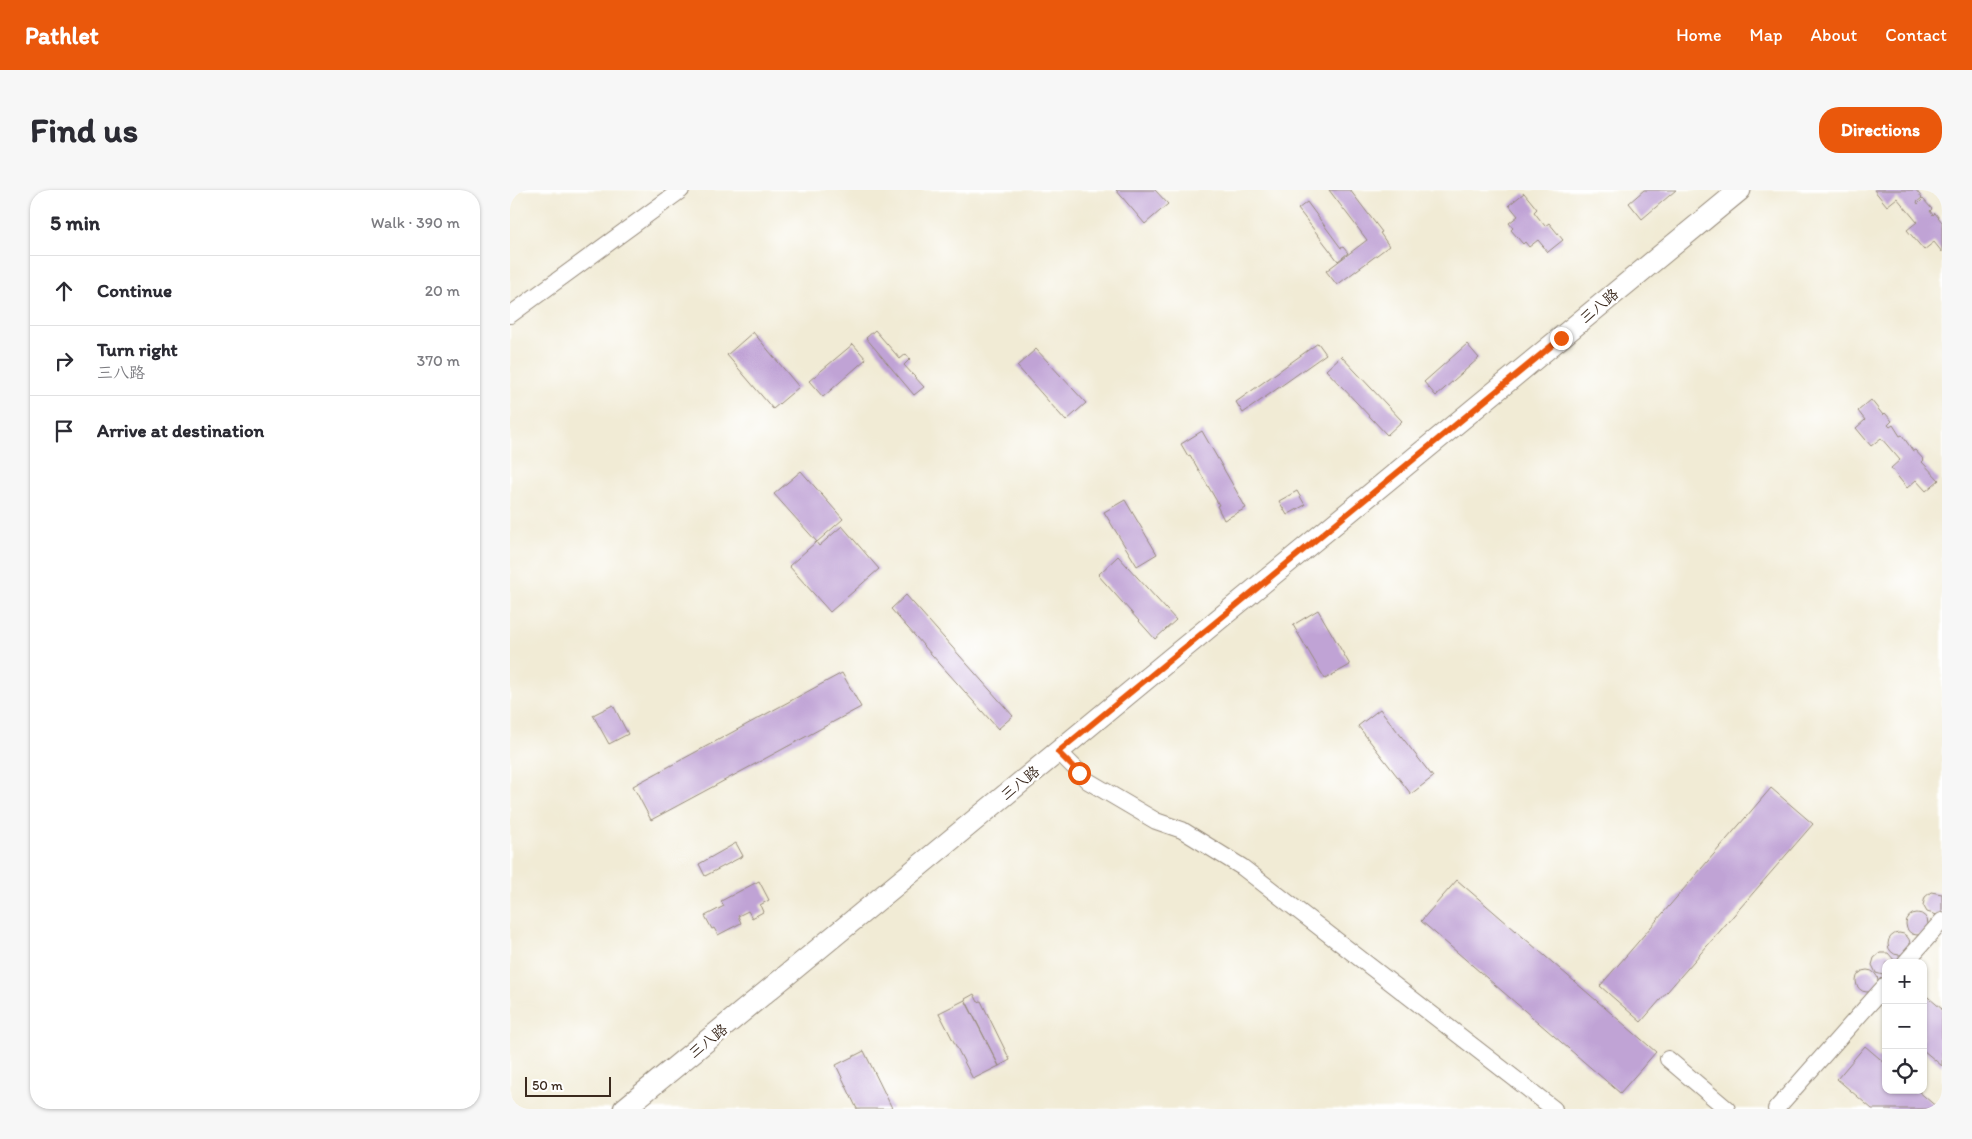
<!DOCTYPE html>
<meta charset="utf-8">
<style>
:root{--surface:#fff;--page:#f7f7f7;--text:#2b2b33;--muted:#7c7c81;--line:#e1e1e2;--accent:#ea580c}
body{margin:0;font-family:Itim,"LXGW WenKai TC",sans-serif;background:var(--page);color:var(--text)}
.controls{position:absolute;right:15px;bottom:15px;display:grid;overflow:hidden;border-radius:10px;box-shadow:0 1px 4px #0004}
.controls button{width:45px;height:45px;display:grid;place-items:center;padding:0;border:0;border-bottom:1px solid var(--line);background:var(--surface);color:var(--text);font:25px sans-serif}
.scale{position:absolute;left:15px;bottom:12px;width:86px;box-sizing:border-box;padding-left:5px;border:2px solid #3b2a1e;border-top:0;font-size:14px;line-height:18px;white-space:nowrap;color:#3b2a1e;-webkit-text-stroke:4px #fff;paint-order:stroke}
.stop{position:absolute;width:15px;height:15px;margin:-11px;border:4px solid #ea580c;border-radius:50%;background:#fff}
.stop.end{background:#ea580c;border-color:#fff;box-shadow:0 1px 5px #0008}
.list{margin:0;padding:0;list-style:none}
h2{display:flex;justify-content:space-between;align-items:center;height:65px;margin:0;padding:0 20px;font-size:21px}
h2 small{font-size:16px;font-weight:400;color:var(--muted)}
.list li{display:grid;grid-template-columns:32px 1fr auto;gap:15px;align-items:center;box-sizing:border-box;height:70px;padding:0 20px;border-top:1px solid var(--line)}
.list b{display:block;font-size:19px;white-space:nowrap}
.list p{margin:0;font-size:16px;white-space:nowrap;color:var(--muted)}
.list em{font-size:16px;font-style:normal;color:var(--muted)}
.icon{flex:none;width:28px;height:28px;fill:none;stroke:currentColor;stroke-width:2;stroke-linecap:round;stroke-linejoin:round}
.map{position:relative;flex:none;width:1432px;height:919px;overflow:hidden;border-radius:20px}
header{display:flex;align-items:center;gap:30px;box-sizing:border-box;height:70px;padding:0 25px;background:var(--accent);color:#fff}
header strong{font-size:24px}
nav{display:flex;gap:28px;margin-inline-start:auto;font-size:18px}
.intro{display:flex;align-items:center;justify-content:space-between;box-sizing:border-box;height:120px;padding:0 30px}
h1{margin:0;font-size:35px}
.button{padding:12px 22px;border-radius:20px;background:var(--accent);color:#fff;font-size:18px;font-weight:700}
main{display:flex;gap:30px;padding:0 30px}
aside{flex:1;background:var(--surface);border-radius:20px;box-shadow:0 1px 4px #0004}
.map>svg:first-child{display:block}
.building{fill:#c0a3d5}
.lines{fill:none;stroke-linecap:round;stroke-linejoin:round}
.minor-casing{stroke:#968a7a;stroke-width:18}
.major-casing{stroke:#968a7a;stroke-width:23}
.minor{stroke:#fff;stroke-width:16}
.major{stroke:#fff;stroke-width:21}
.route{stroke:#ea580c;stroke-width:6}
.labels{text-anchor:middle;stroke-width:5;stroke-linejoin:round;paint-order:stroke}
.street-label{font-size:15px;fill:#3b2a1e;stroke:#fff}
</style>
<header>
<strong>Pathlet</strong>
<nav><a>Home</a><a>Map</a><a>About</a><a>Contact</a></nav>
</header>
<div class="intro"><h1>Find us</h1><a class="button">Directions</a></div>
<main>
<aside>
<h2>5 min<small>Walk · 390 m</small></h2>
<ul class="list">
<li><svg class="icon" aria-label="ahead" viewBox="0 0 24 24"><path d="M12 20V5M6 11l6-6 6 6"/></svg><div><b>Continue</b></div><em>20 m</em></li>
<li><svg class="icon" aria-label="right" viewBox="0 0 24 24"><path d="M7 20v-9h11M14 6l5 5-5 5"/></svg><div><b>Turn right</b><p>三八路</p></div><em>370 m</em></li>
<li><svg class="icon" aria-label="arrive" viewBox="0 0 24 24"><path d="M6 21V4h12l-3 4 3 4H6"/></svg><div><b>Arrive at destination</b></div></li>
</ul>
</aside>
<div class="map">
<svg width="1432" height="919" viewBox="0 0 1432 919">
<rect width="100%" height="100%" fill="#fff"/>
<filter id="ink" filterUnits="userSpaceOnUse"><feTurbulence type="fractalNoise" baseFrequency=".02" numOctaves="2"/><feDisplacementMap in="SourceGraphic" scale="10" xChannelSelector="R" yChannelSelector="G"/><feConvolveMatrix kernelMatrix="1 2 1 2 8 2 1 2 1" color-interpolation-filters="sRGB"/></filter>
<filter id="wash" filterUnits="userSpaceOnUse"><feTurbulence type="fractalNoise" baseFrequency=".0096" numOctaves="4" result="noise"/><feDisplacementMap in="SourceGraphic" scale="20" xChannelSelector="R" yChannelSelector="G"/><feGaussianBlur stdDeviation="1.12" result="paint"/><feColorMatrix in="noise" values="0 0 0 0 0 0 0 0 0 0 0 0 0 0 0 0 0 1.4 0 .05"/><feComposite in="paint" operator="in"/></filter>
<g filter="url(#wash)">
<rect width="100%" height="100%" fill="#f1ebd5"/>
<g id="blocks">
<g class="building">
<polygon points="606,0 645,0 658,14 635,34"/>
<polygon points="819,0 840,0 872,42 870,43 879,56 827,95 816,81 857,50"/>
<polygon points="1134,0 1166,0 1132,29 1119,13"/>
<polygon points="1364,0 1406,0 1412,8 1407,12 1408,14 1413,9 1422,19 1420,21 1423,25 1425,23 1432,32 1432,62 1424,52 1414,60 1397,40 1407,32 1387,8 1377,16"/>
<polygon points="1014,3 1027,19 1024,22 1035,36 1039,33 1053,50 1038,62 1028,50 1019,57 1015,52 1013,54 1001,40 1003,38 999,33 1008,26 999,15"/>
<polygon points="797,12 831,58 833,57 838,63 828,71 788,19"/>
<polygon points="365,140 390,169 396,164 400,169 394,175 414,197 404,205 356,148"/>
<polygon points="243,142 289,197 263,219 217,165"/>
<polygon points="808,153 816,164 733,223 726,212"/>
<polygon points="343,154 356,169 313,207 299,191"/>
<polygon points="957,154 969,168 926,206 914,192"/>
<polygon points="526,159 576,213 556,231 507,176"/>
<polygon points="831,166 892,231 877,245 816,180"/>
<polygon points="1361,210 1373,225 1375,223 1382,231 1378,235 1380,237 1383,235 1390,246 1392,245 1403,261 1405,260 1414,270 1412,272 1429,290 1416,301 1406,290 1397,298 1381,278 1390,270 1371,248 1361,256 1346,238 1355,230 1348,221"/>
<polygon points="692,241 736,318 714,330 707,316 709,315 680,265 678,266 671,254"/>
<polygon points="291,281 333,329 307,352 264,304"/>
<polygon points="787,301 795,315 777,325 769,311"/>
<polygon points="615,310 647,364 627,376 594,322"/>
<polygon points="332,336 369,379 320,422 279,376 306,352 309,356"/>
<polygon points="608,366 666,430 645,449 588,385"/>
<polygon points="396,405 503,526 488,539 381,419"/>
<polygon points="808,420 840,475 815,489 783,435"/>
<polygon points="332,483 351,517 141,630 123,596"/>
<polygon points="103,515 118,544 99,554 83,525"/>
<polygon points="870,519 923,587 901,604 848,536"/>
<polygon points="1261,598 1303,634 1131,832 1090,796"/>
<polygon points="226,653 233,666 195,686 189,674"/>
<polygon points="947,690 1146,862 1110,903 911,731"/>
<polygon points="249,691 259,710 250,715 253,722 242,728 238,721 228,726 231,733 208,745 204,738 202,739 195,726 214,716 211,711"/>
<polygon points="1421,702 1432,704 1432,723 1427,725 1417,722 1413,715 1415,707"/>
<circle cx="1407" cy="734" r="11"/>
<circle cx="1389" cy="754" r="11"/>
<polygon points="1370,763 1378,763 1385,771 1385,773 1376,773 1376,786 1366,783 1362,775 1364,768"/>
<circle cx="1357" cy="791" r="11"/>
<polygon points="1413,803 1432,819 1432,876 1413,860"/>
<polygon points="464,804 468,812 471,811 500,870 489,876 455,809"/>
<polygon points="455,810 489,876 463,889 429,823"/>
<polygon points="1355,856 1376,874 1376,900 1407,900 1429,919 1362,919 1327,889"/>
<polygon points="354,861 382,918 380,919 347,919 326,875"/>
</g>
</g>
</g>
<g filter="url(#ink)">
<use href="#blocks" fill-opacity="0" stroke="#968a7a" stroke-width="1"/>
<g class="lines">
<g class="minor-casing">
<g id="minor">
<polyline points="0,125 171,0"/>
<polyline points="549,562 578,591 646,631 672,640 732,677 1044,919"/>
<polyline points="1395,773 1432,731"/>
<polyline points="1158,869 1217,919"/>
<polyline points="1266,919 1376,795"/>
</g>
</g>
<g class="major-casing">
<polyline id="major" points="114,919 1230,0"/>
</g>
<use href="#minor" class="minor"/>
<use href="#major" class="major"/>
</g>
</g>
<g class="lines" filter="url(#ink)">
<polyline class="route" points="569,583 548,562 1051,148"/>
</g>
<g class="labels">
<g class="street-label">
<text transform="translate(1089 116) rotate(-40)" y="5">三八路</text>
<text transform="translate(510 593) rotate(-39)" y="5">三八路</text>
<text transform="translate(198 851) rotate(-39)" y="5">三八路</text>
</g>
</g>
</svg>
<div class="controls">
<button>+</button>
<button>−</button>
<button><svg class="icon" aria-label="locate" viewBox="0 0 24 24"><circle cx="12" cy="12" r="6"/><path d="M12 2v4M12 18v4M2 12h4M18 12h4"/></svg></button>
</div>
<div class="scale">50 m</div>
<div class="stop" style="left:569px;top:583px"></div>
<div class="stop end" style="left:1051px;top:148px"></div>
</div>
</main>
